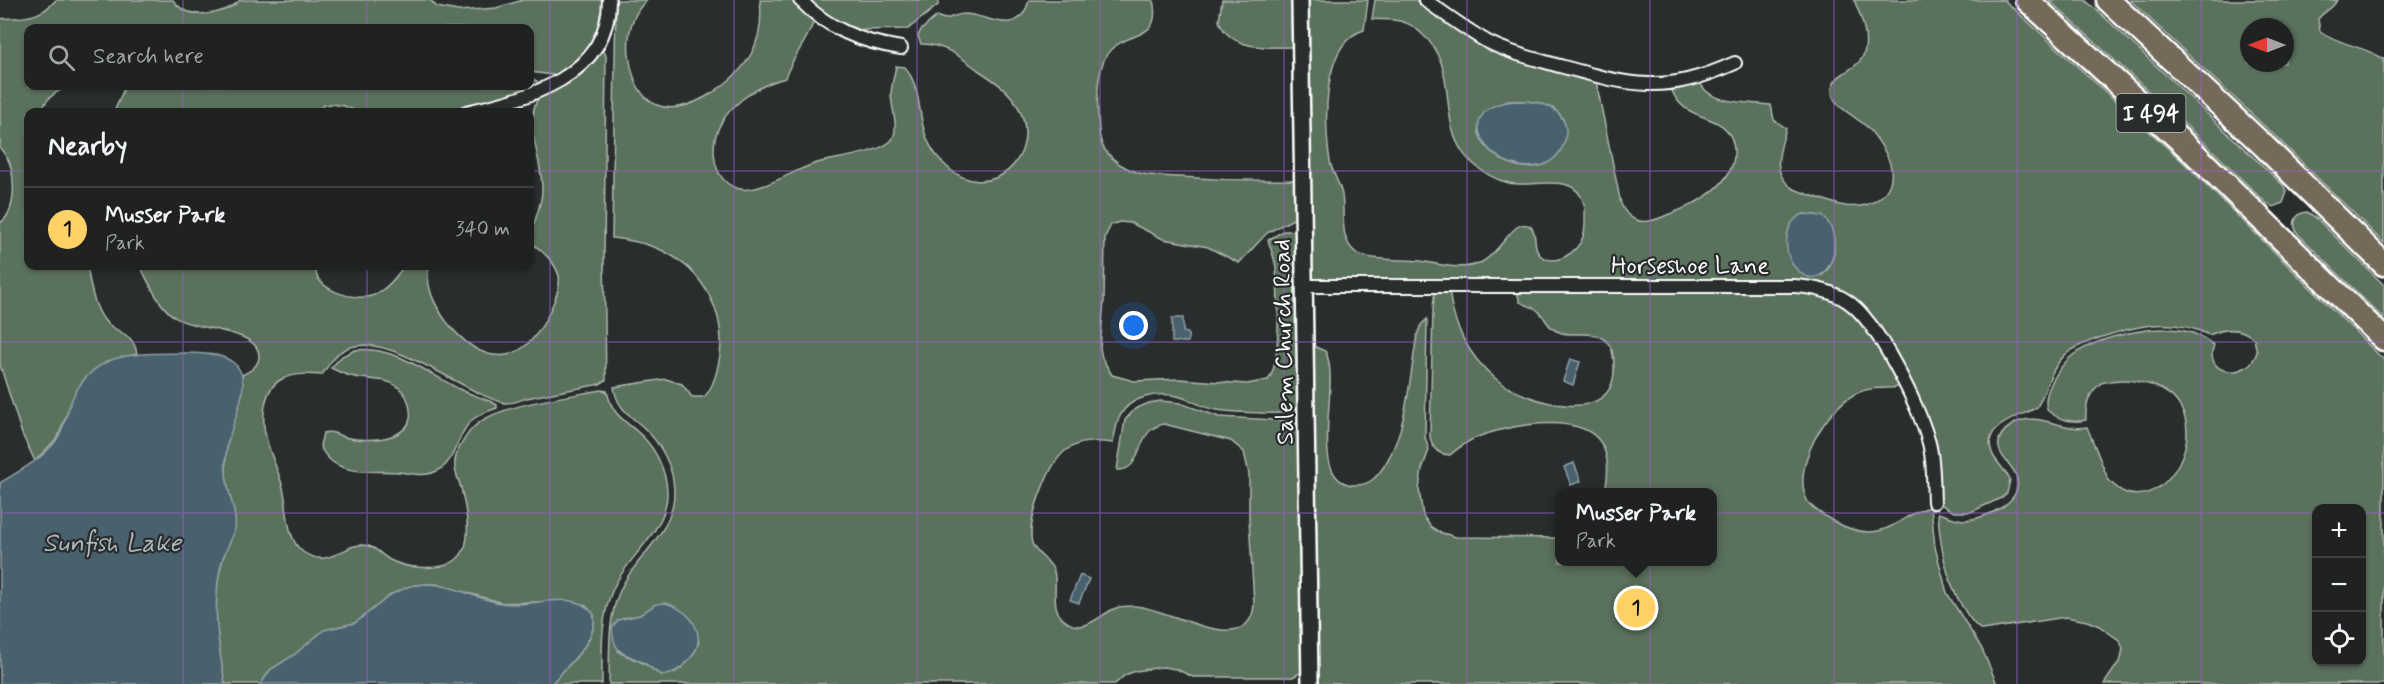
<!DOCTYPE html>
<meta charset="utf-8">
<style>
:root{--surface:#202222;--page:#282a2a;--text:#f1f3f6;--muted:#a2a4a5;--line:#3d3f40;--accent:#ffd166}
body{margin:0;font-family:Mynerve,sans-serif;background:var(--page);color:var(--text)}
.controls{position:absolute;right:18px;bottom:18px;display:grid;overflow:hidden;border-radius:12px;box-shadow:0 2px 4px #0004}
.controls button{width:54px;height:54px;display:grid;place-items:center;padding:0;border:0;border-bottom:2px solid var(--line);background:var(--surface);color:var(--text);font:30px sans-serif}
.compass{position:absolute;left:2240px;top:18px;width:54px;height:54px;border-radius:50%;background:var(--surface);box-shadow:0 2px 4px #0004;rotate:270deg}
.you{position:absolute;left:1134px;top:326px;width:21px;height:21px;margin:-15px;border:4px solid #fff;border-radius:50%;background:#1a73e8;box-shadow:0 0 0 9px #1a73e833}
.badge{display:grid;place-items:center;width:39px;height:39px;border-radius:50%;background:var(--accent);color:#111;font-size:20px;font-weight:700}
.pin{position:absolute;translate:-50% -50%;border:3px solid #fff;box-shadow:0 2px 6px #0006}
.popup{position:absolute;left:1555px;top:488px;width:162px;height:78px;box-sizing:border-box;display:grid;place-content:center;border-radius:12px;background:var(--surface);filter:drop-shadow(0 2px 4px #0005);font-size:20px;white-space:nowrap;color:var(--muted)}
.popup b{font-size:22px;color:var(--text)}
.popup::after{content:'';position:absolute;left:50%;top:100%;margin-left:-12px;border:12px solid transparent;border-top-color:var(--surface)}
.list{margin:0;padding:0;list-style:none}
h2{display:flex;justify-content:space-between;align-items:center;height:78px;margin:0;padding:0 24px;font-size:26px}
h2 small{font-size:20px;font-weight:400;color:var(--muted)}
.list li{display:grid;grid-template-columns:39px 1fr auto;gap:18px;align-items:center;box-sizing:border-box;height:84px;padding:0 24px;border-top:2px solid var(--line)}
.list b{display:block;font-size:22px;white-space:nowrap}
.list p{margin:0;font-size:20px;white-space:nowrap;color:var(--muted)}
.list em{font-size:20px;font-style:normal;color:var(--muted)}
.icon{flex:none;width:33px;height:33px;fill:none;stroke:currentColor;stroke-width:2;stroke-linecap:round;stroke-linejoin:round}
.map{position:relative;flex:none;width:2384px;height:684px;overflow:hidden}
.search{position:absolute;background:var(--surface);box-shadow:0 2px 4px #0004;left:24px;top:24px;width:510px;height:66px;display:flex;align-items:center;gap:15px;box-sizing:border-box;padding:0 21px;border-radius:12px;color:var(--muted);font-size:22px}
.panel{position:absolute;background:var(--surface);box-shadow:0 2px 4px #0004;left:24px;top:108px;width:510px;height:162px;border-radius:12px}
.map>svg:first-child{display:block}
.green{fill:#5a715c;stroke:#acb8ae;stroke-width:1.5;fill-rule:evenodd}
.water{fill:#48616d;stroke:#91a0a7;stroke-width:1.5}
.lines{fill:none;stroke-linecap:round;stroke-linejoin:round}
.minor-casing{stroke:#fff;stroke-width:16}
.tertiary-casing{stroke:#fff;stroke-width:20}
.motorway-casing{stroke:#fff;stroke-width:27}
.minor{stroke:#2a2d2e;stroke-width:12}
.tertiary{stroke:#2a2d2e;stroke-width:15}
.motorway{stroke:#746a5a;stroke-width:22}
.grid{fill:none;stroke:#9c61cf;stroke-width:1.5;stroke-opacity:0.55}
.labels{text-anchor:middle;stroke-width:4.5;stroke-linejoin:round;paint-order:stroke}
.shield{fill:#2a2d2e;stroke:#bfc0c0;stroke-width:1.5}
.shield-label{font-size:22px;font-weight:bold;fill:#fff}
.street-label{font-size:24px;fill:#fff;stroke:#2a2d2e}
.water-label{font-size:26px;font-style:italic;fill:#adb8bd;stroke:#2a2d2e}
</style>
<div class="map">
<svg width="2384" height="684" viewBox="0 0 2384 684">
<rect width="100%" height="100%" fill="#2a2d2e"/>
<filter id="ink" filterUnits="userSpaceOnUse"><feTurbulence type="fractalNoise" baseFrequency=".0167" numOctaves="2"/><feDisplacementMap in="SourceGraphic" scale="12" xChannelSelector="R" yChannelSelector="G"/><feConvolveMatrix kernelMatrix="1 2 1 2 8 2 1 2 1" color-interpolation-filters="sRGB"/></filter>
<g filter="url(#ink)">
<g class="green">
<path d="M 56,0 L 173,0 C 187,21 225,16 240,0 L 430,0 L 437,7 L 458,11 L 496,8 L 523,0 L 603,0 C 601,43 590,48 561,76 L 530,72 L 530,28 L 28,28 L 28,86 L 69,86 C 55,92 46,98 41,112 L 28,112 L 28,266 L 87,266 C 90,283 93,306 105,321 C 118,335 133,331 137,354 L 108,361 L 85,378 L 74,395 L 58,437 L 35,461 L 22,434 L 0,365 L 0,223 C 16,213 15,181 10,164 C 8,158 4,153 0,148 L 0,19 C 24,17 39,19 56,0 Z"/>
<path d="M 616,0 L 647,0 C 632,14 627,34 629,55 C 636,109 667,121 712,93 C 727,83 743,70 751,54 C 760,38 762,18 760,0 L 793,0 L 814,20 C 808,41 792,57 785,78 C 749,88 707,118 715,160 C 717,173 723,183 736,188 C 757,196 794,169 817,163 C 835,158 885,153 893,138 C 899,126 891,107 891,93 C 892,84 894,75 896,66 L 905,67 C 928,97 911,130 943,163 C 988,210 1048,155 1016,103 C 1007,89 992,79 978,70 C 961,57 944,44 921,44 L 918,36 L 921,30 L 937,16 C 948,23 953,14 964,14 C 988,14 1019,40 1029,0 L 1153,0 C 1163,45 1123,28 1106,56 C 1097,73 1097,96 1098,114 C 1099,126 1098,140 1105,150 C 1113,161 1126,169 1139,173 C 1152,177 1167,176 1180,177 C 1218,180 1256,181 1295,180 L 1295,218 L 1267,233 L 1239,263 L 1208,247 L 1163,239 L 1131,223 L 1119,222 L 1111,225 L 1105,237 L 1104,301 L 1100,348 L 1102,358 L 1112,375 L 1134,381 L 1179,379 L 1247,384 L 1268,380 C 1282,364 1278,291 1276,268 C 1275,259 1271,250 1268,240 L 1283,231 L 1295,231 L 1298,408 C 1287,415 1276,413 1263,413 C 1246,412 1229,413 1212,409 C 1200,406 1190,399 1177,396 C 1158,392 1130,396 1120,416 C 1116,424 1115,434 1113,443 C 1097,441 1079,440 1065,451 C 1048,464 1026,522 1032,543 C 1035,555 1050,559 1054,571 C 1058,586 1050,607 1063,619 C 1083,637 1098,615 1116,608 C 1121,606 1128,606 1134,606 C 1164,605 1252,663 1254,603 L 1249,519 L 1249,474 L 1244,452 L 1231,441 L 1164,424 C 1133,429 1145,472 1117,470 L 1125,420 L 1135,409 L 1149,403 L 1161,401 L 1180,403 L 1219,417 L 1293,421 L 1298,425 L 1302,672 L 1293,677 L 1193,677 L 1176,669 L 1163,667 L 1136,671 L 1125,675 L 1115,684 L 609,684 C 610,654 607,621 619,593 C 634,556 675,534 674,491 C 674,467 660,442 642,426 C 628,414 617,408 614,387 L 666,379 L 682,384 L 692,397 L 704,397 C 714,387 718,368 720,355 C 726,313 703,271 665,252 C 648,243 630,240 612,238 ZM 656,604 L 699,641 C 696,655 680,675 664,675 C 657,675 653,669 648,666 C 639,659 628,658 619,652 L 612,628 L 624,618 L 640,615 Z"/>
<polygon points="807,0 939,0 938,5 908,29 861,30 838,24"/>
<path d="M 1222,0 L 1292,0 L 1293,47 C 1266,48 1230,50 1219,21 Z"/>
<path d="M 1308,0 L 1368,0 L 1364,30 C 1321,42 1324,126 1330,161 C 1332,173 1340,183 1342,195 C 1345,213 1339,237 1354,251 C 1366,262 1403,259 1420,261 C 1439,264 1464,272 1482,262 C 1498,253 1505,236 1517,227 C 1521,224 1526,224 1530,226 C 1538,232 1532,247 1540,255 C 1555,268 1578,252 1583,237 C 1586,228 1585,219 1585,210 C 1580,168 1536,189 1509,183 C 1495,180 1481,171 1470,161 C 1434,126 1462,68 1422,34 C 1417,29 1411,24 1403,22 C 1394,19 1382,20 1372,19 L 1375,0 L 1415,0 L 1468,36 L 1596,81 L 1621,204 C 1624,211 1628,217 1636,220 C 1646,224 1658,219 1667,215 C 1696,205 1742,182 1733,143 C 1725,110 1683,125 1671,88 L 1700,82 C 1709,105 1749,102 1771,105 L 1774,120 L 1786,128 C 1780,151 1770,172 1792,188 C 1808,195 1824,200 1840,205 C 1872,213 1903,190 1887,156 C 1882,146 1876,137 1869,129 C 1859,117 1832,108 1832,91 C 1832,73 1856,71 1862,58 C 1871,41 1861,16 1854,0 L 2004,0 L 2184,163 L 2384,360 L 2384,684 L 2104,684 L 2121,659 L 2123,648 L 2119,640 L 2099,626 L 2087,621 L 2066,617 L 1982,630 C 1976,627 1973,622 1969,617 C 1948,588 1940,549 1938,513 C 1947,515 1955,520 1965,520 C 1984,519 2022,504 2017,479 C 2015,466 2001,460 1999,448 C 1997,438 2004,430 2012,425 C 2037,409 2061,432 2087,427 L 2108,479 C 2157,538 2232,412 2151,385 C 2136,380 2117,378 2101,383 C 2089,393 2085,404 2086,420 C 2072,423 2059,420 2048,411 C 2043,401 2048,390 2053,380 C 2058,371 2064,362 2073,355 C 2100,336 2157,323 2189,332 C 2198,334 2206,340 2214,345 C 2202,376 2249,381 2257,352 L 2254,339 C 2241,326 2225,328 2209,335 C 2174,317 2138,325 2102,337 C 2089,341 2076,346 2065,355 C 2049,370 2047,390 2037,407 C 2020,418 1977,424 1994,457 C 1999,465 2006,471 2010,480 L 2007,493 L 2001,498 L 1971,512 L 1954,512 L 1942,505 L 1937,491 L 1934,452 L 1885,342 L 1830,289 L 1319,283 L 1312,280 ZM 1509,101 C 1523,100 1541,101 1554,109 C 1575,123 1565,157 1543,165 C 1500,180 1442,117 1509,101 ZM 1804,214 L 1822,216 C 1838,229 1839,263 1822,275 C 1787,282 1773,225 1804,214 ZM 2316,508 L 2362,508 L 2362,662 L 2316,662 Z"/>
<polygon points="2049,0 2085,0 2100,13 2283,185 2287,192 2283,203 2273,207 2266,203 2204,142"/>
<path d="M 2130,0 L 2337,0 C 2333,9 2324,11 2318,19 L 2320,31 C 2339,45 2364,46 2384,59 L 2384,243 L 2275,136 ZM 2249,27 L 2285,27 L 2285,63 L 2249,63 Z"/>
<path d="M 601,50 L 604,51 L 606,56 L 604,259 L 606,380 L 600,384 C 575,389 551,393 527,398 C 520,400 512,404 505,403 C 463,394 379,322 339,353 C 332,359 327,367 322,375 C 309,374 295,373 282,379 C 262,389 261,422 267,441 C 271,457 279,472 283,488 C 288,507 286,540 303,552 C 330,570 344,543 363,545 C 374,545 381,555 390,560 C 398,564 408,567 417,567 C 477,573 471,531 461,488 C 459,480 453,469 455,461 C 456,451 467,433 475,426 C 496,405 571,396 601,390 L 607,391 C 612,417 626,420 643,437 C 656,450 666,471 667,490 C 669,531 628,554 613,589 C 600,618 602,652 602,684 L 551,684 C 567,666 598,641 594,615 L 585,605 L 568,601 L 503,603 L 436,584 L 415,585 L 392,594 L 355,623 L 324,630 L 294,655 L 270,670 L 261,684 L 225,684 C 218,644 211,602 222,562 C 225,550 232,539 235,528 C 237,515 230,500 228,487 C 225,474 225,460 227,446 C 231,422 244,400 242,375 C 250,371 259,366 259,356 C 260,329 193,330 176,318 C 158,306 150,284 140,266 L 316,266 C 311,289 356,303 374,295 C 387,289 396,277 404,266 L 429,266 C 425,286 434,304 446,321 C 481,366 521,370 548,315 C 553,304 561,288 559,276 C 555,261 541,250 530,242 C 530,226 543,208 542,188 C 542,169 536,152 533,134 C 532,121 532,109 538,98 C 545,86 587,60 601,50 Z"/>
<polygon points="530,77 543,85 473,107 448,112 359,112 344,106 332,104 324,105 315,112 114,112 125,86 530,86"/>
<polygon points="514,104 522,107 527,112 482,112"/>
<path d="M 2307,212 L 2315,217 L 2384,285 L 2384,319 L 2298,234 C 2291,224 2295,213 2307,212 Z"/>
<path d="M 1435,288 L 1449,288 C 1452,324 1468,356 1496,379 C 1525,403 1616,429 1614,367 C 1614,359 1613,348 1607,342 C 1594,328 1575,338 1559,332 C 1547,328 1546,317 1537,310 C 1532,306 1526,306 1520,302 L 1516,289 L 1802,289 L 1840,300 L 1864,321 L 1902,387 C 1886,389 1872,386 1857,393 C 1827,407 1789,469 1808,502 C 1813,510 1825,516 1833,521 C 1844,527 1855,532 1868,532 C 1895,532 1907,511 1931,507 L 1935,547 L 1947,593 L 1982,649 L 1997,684 L 1318,684 L 1313,346 L 1325,351 C 1343,381 1304,482 1354,485 C 1370,486 1378,476 1386,463 C 1407,429 1410,375 1417,335 L 1421,325 L 1427,319 L 1425,437 L 1429,450 L 1422,469 L 1419,489 L 1423,516 L 1431,527 L 1439,532 L 1456,537 L 1559,538 L 1560,562 L 1712,562 L 1712,492 L 1605,492 C 1608,476 1610,458 1601,443 C 1580,410 1502,426 1473,439 C 1465,443 1457,449 1450,455 C 1437,454 1433,449 1430,437 L 1433,309 Z"/>
<path d="M 355,350 C 391,345 427,372 457,388 C 468,394 481,397 492,402 L 497,405 L 497,408 C 488,411 479,414 472,420 C 457,433 456,461 439,470 C 425,478 412,473 398,472 C 369,470 335,478 320,446 L 323,433 C 334,430 339,437 349,438 C 370,442 415,440 410,410 C 409,400 405,392 397,386 C 387,379 373,380 361,378 C 350,377 341,373 331,368 L 342,356 Z"/>
</g>
<g class="water">
<path d="M 1515,101 C 1528,101 1548,102 1558,113 C 1576,131 1561,163 1538,166 C 1488,174 1446,107 1515,101 Z"/>
<path d="M 1804,214 L 1822,216 C 1832,224 1835,237 1834,250 C 1831,274 1811,289 1794,266 C 1782,252 1784,220 1804,214 Z"/>
<polygon points="1172,318 1183,318 1183,332 1188,333 1188,342 1172,342"/>
<path d="M 187,353 C 204,354 231,352 240,371 C 250,390 231,425 227,446 C 225,459 225,474 228,487 C 230,499 237,514 235,527 C 233,539 225,550 222,561 C 211,602 218,644 225,684 L 0,684 L 0,483 C 19,471 41,460 55,442 C 66,428 66,410 74,395 C 98,348 142,354 187,353 Z"/>
<polygon points="1570,359 1580,362 1573,385 1563,381"/>
<polygon points="1574,463 1581,481 1571,485 1564,467"/>
<polygon points="1080,575 1089,579 1079,603 1070,600"/>
<path d="M 426,584 C 456,584 482,604 513,604 C 538,605 574,590 593,613 C 601,637 566,667 551,684 L 261,684 L 270,670 L 294,655 L 324,630 L 355,623 L 392,594 L 410,586 Z"/>
<path d="M 666,603 C 693,612 710,637 688,661 C 681,669 673,674 663,675 C 656,673 652,668 646,664 C 626,652 614,658 612,628 L 618,620 L 640,615 L 656,604 Z"/>
</g>
<g class="lines">
<g class="minor-casing">
<g id="minor">
<path d="M 800,0 C 828,29 861,42 901,48"/>
<path d="M 1425,0 C 1445,14 1465,29 1486,41 C 1509,53 1535,59 1560,66 C 1632,86 1664,95 1735,63"/>
<path d="M 466,112 C 527,99 609,77 609,0"/>
<path d="M 1304,286 L 1794,286 C 1812,287 1832,291 1847,301 C 1878,321 1919,407 1929,443 C 1934,462 1933,482 1934,502"/>
</g>
</g>
<g class="tertiary-casing">
<polyline id="tertiary" points="1300,0 1310,684"/>
</g>
<g class="motorway-casing">
<g id="motorway">
<polyline points="2027,0 2194,153 2384,339"/>
<polyline points="2108,0 2265,147 2384,264"/>
</g>
</g>
<use href="#minor" class="minor"/>
<use href="#tertiary" class="tertiary"/>
<use href="#motorway" class="motorway"/>
</g>
</g>
<path class="grid" d="M 183,0 L 183,28M 367,0 L 367,28M 550,0 L 550,684M 734,0 L 734,684M 917,0 L 917,684M 1100,0 L 1100,684M 1284,0 L 1284,684M 1467,0 L 1467,684M 1650,0 L 1650,684M 1834,0 L 1834,684M 2017,0 L 2017,684M 2201,0 L 2201,684M 183,86 L 183,112M 367,86 L 367,112M 0,171 L 28,171M 530,171 L 2384,171M 183,266 L 183,684M 367,266 L 367,684M 0,342 L 2384,342M 0,513 L 2316,513M 2362,513 L 2384,513"/>
<g class="labels">
<rect class="shield" x="2116.5" y="94" width="69" height="38" rx="4.5"/>
<g class="shield-label">
<text x="2151" y="121">I 494</text>
</g>
<g class="street-label">
<text x="1690" y="273">Horseshoe Lane</text>
<text transform="translate(1283 342) rotate(-91)" y="8">Salem Church Road</text>
</g>
<g class="water-label">
<text x="112" y="551">Sunfish Lake</text>
</g>
</g>
</svg>
<div class="controls">
<button>+</button>
<button>−</button>
<button><svg class="icon" aria-label="locate" viewBox="0 0 24 24"><circle cx="12" cy="12" r="6"/><path d="M12 2v4M12 18v4M2 12h4M18 12h4"/></svg></button>
</div>
<svg class="compass" viewBox="-18 -18 36 36"><path d="M0-13l5 13h-10z" fill="#e53935"/><path d="M0 13l5-13h-10z" fill="#a2a4a5"/></svg>
<div class="you"></div>
<div class="pin badge" style="left:1636px;top:608px">1</div>
<div class="popup"><b>Musser Park</b>Park</div>
<div class="search"><svg class="icon" aria-label="search" viewBox="0 0 24 24"><circle cx="10" cy="10" r="6"/><path d="M15 15l6 6"/></svg>Search here</div>
<section class="panel">
<h2>Nearby<small></small></h2>
<ul class="list">
<li><span class="badge">1</span><div><b>Musser Park</b><p>Park</p></div><em>340 m</em></li>
</ul>
</section>
</div>
